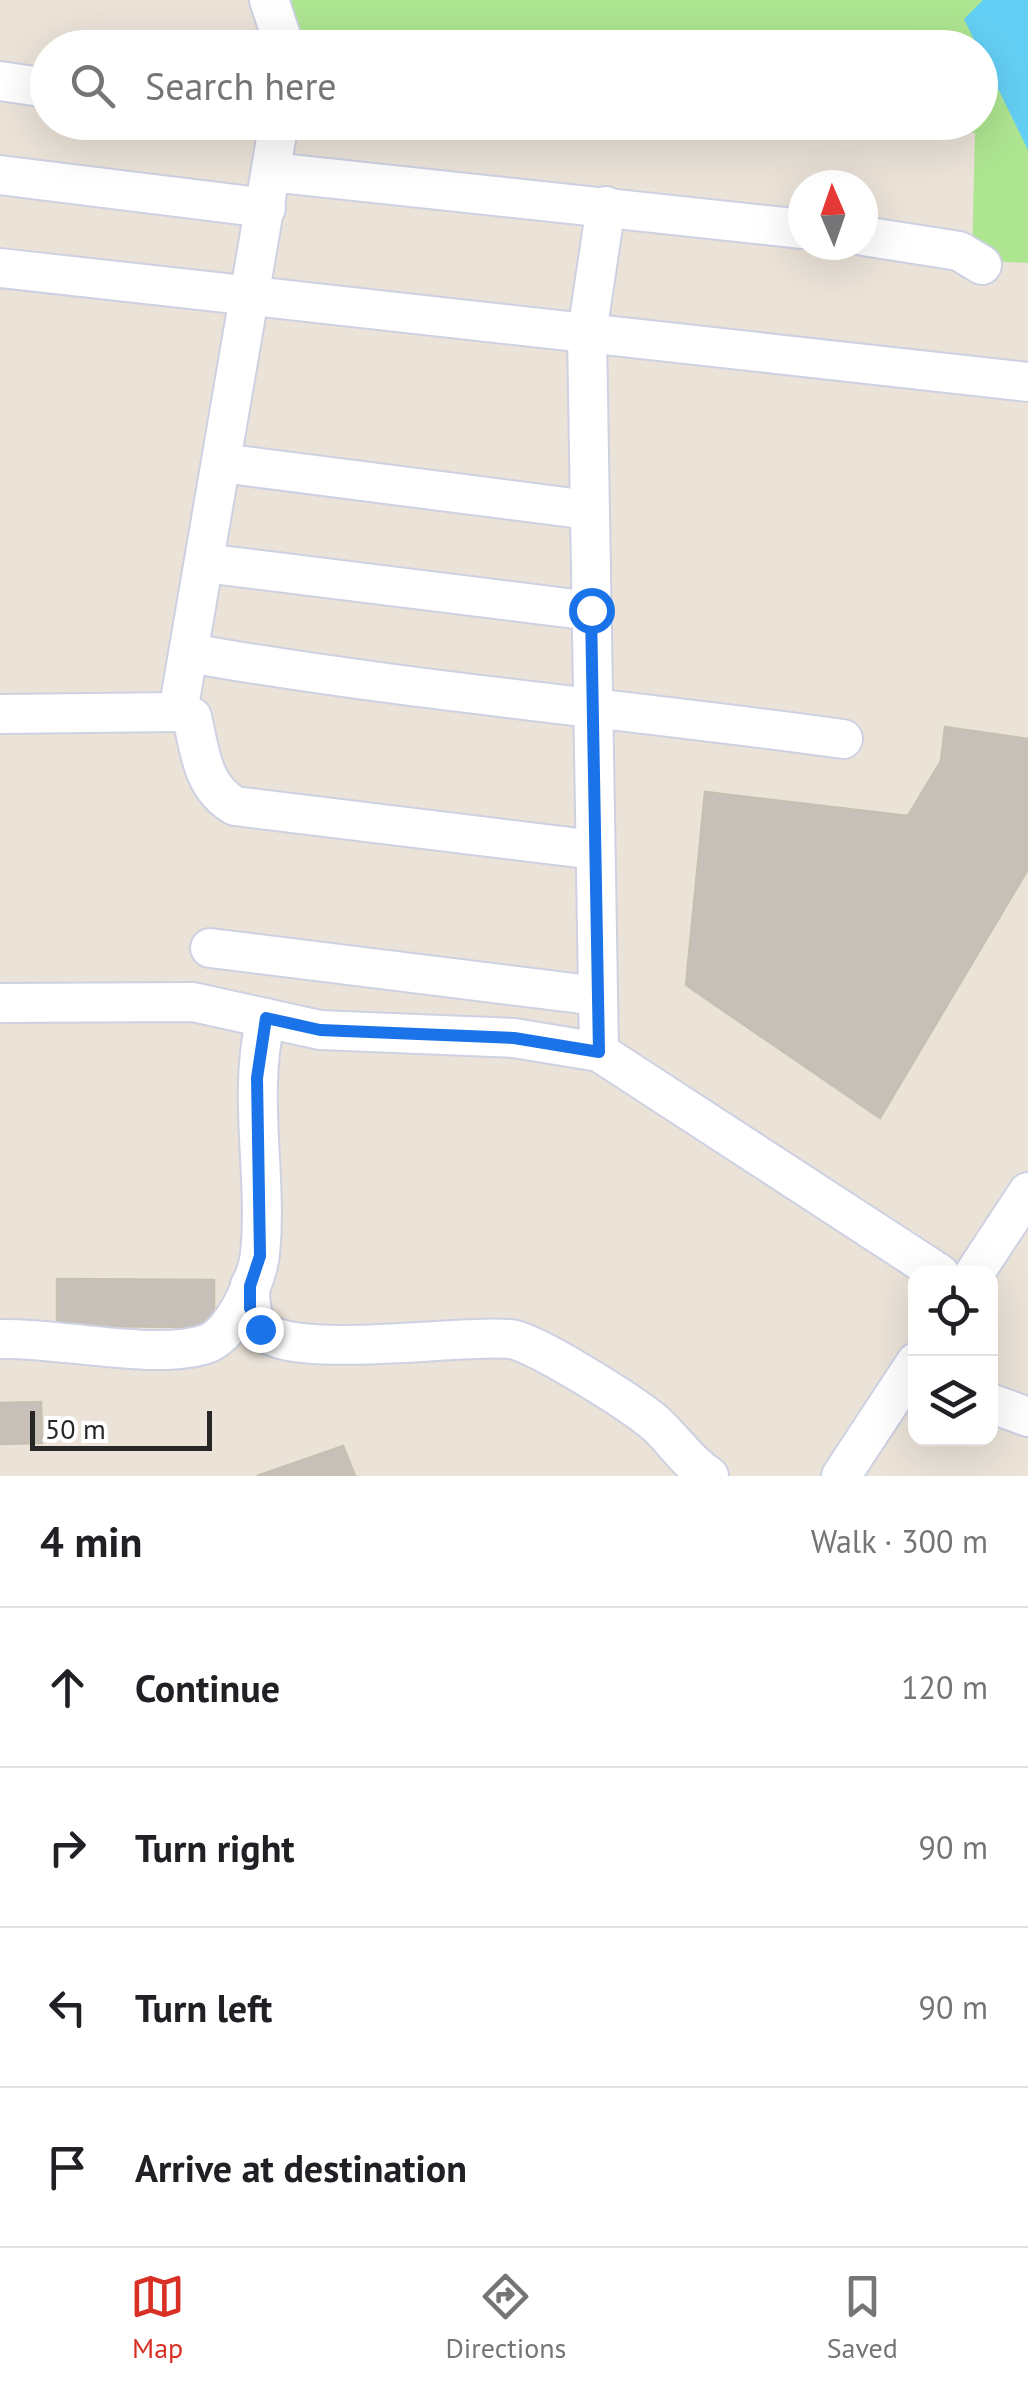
<!DOCTYPE html>
<meta charset="utf-8">
<style>
:root{--surface:#fff;--page:#f6f6f6;--text:#202124;--muted:#757577;--line:#e0e0e0;--accent:#d93025}
body{margin:0;font-family:"PT Sans",sans-serif;background:var(--page);color:var(--text)}
.controls{position:absolute;right:30px;bottom:30px;display:grid;overflow:hidden;border-radius:20px;box-shadow:0 10px 40px #0002}
.controls button{width:90px;height:90px;display:grid;place-items:center;padding:0;border:0;border-bottom:2px solid var(--line);background:var(--surface);color:var(--text);font:50px sans-serif}
.compass{position:absolute;left:788px;top:170px;width:90px;height:90px;border-radius:50%;background:var(--surface);box-shadow:0 10px 40px #0002;rotate:358deg}
.scale{position:absolute;left:30px;bottom:25px;width:182px;box-sizing:border-box;padding-left:10px;border:5px solid #272727;border-top:0;font-size:28px;line-height:35px;white-space:nowrap;color:#272727;-webkit-text-stroke:8px #fff;paint-order:stroke}
.stop{position:absolute;width:30px;height:30px;margin:-22px;border:8px solid #1a73e8;border-radius:50%;background:#fff}
.stop.end{background:#1a73e8;border-color:#fff;box-shadow:0 2px 10px #0008}
.list{margin:0;padding:0;list-style:none}
h2{display:flex;justify-content:space-between;align-items:center;height:130px;margin:0;padding:0 40px;font-size:42px}
h2 small{font-size:32px;font-weight:400;color:var(--muted)}
.list li{display:grid;grid-template-columns:65px 1fr auto;gap:30px;align-items:center;box-sizing:border-box;height:160px;padding:0 40px;border-top:2px solid var(--line)}
.list b{display:block;font-size:38px;white-space:nowrap}
.list em{font-size:32px;font-style:normal;color:var(--muted)}
.icon{flex:none;width:55px;height:55px;fill:none;stroke:currentColor;stroke-width:2;stroke-linecap:round;stroke-linejoin:round}
.map{position:relative;flex:none;width:1028px;height:1476px;overflow:hidden}
.search{position:absolute;background:var(--surface);box-shadow:0 10px 40px #0002;left:30px;right:30px;top:30px;height:110px;display:flex;align-items:center;gap:25px;box-sizing:border-box;padding:0 35px;border-radius:55px;color:var(--muted);font-size:38px}
.sheet{height:770px;background:var(--surface)}
nav{display:flex;justify-content:space-around;align-items:center;box-sizing:border-box;height:140px;border-top:2px solid var(--line);background:var(--surface);font-size:28px;color:var(--muted)}
nav a{display:grid;justify-items:center;gap:5px}
nav .on{color:var(--accent)}
.map>svg:first-child{display:block}
.green{fill:#aee591}
.water{fill:#64cff4}
.building{fill:#c6c0b8;stroke:#c6bfb2;stroke-width:2.5}
.lines{fill:none;stroke-linecap:round;stroke-linejoin:round}
.minor-casing{stroke:#cdd1e2;stroke-width:42}
.minor{stroke:#fff;stroke-width:38}
.route{stroke:#1a73e8;stroke-width:12}
</style>
<div class="map">
<svg width="1028" height="1476" viewBox="0 0 1028 1476">
<rect width="100%" height="100%" fill="#ebe3d8"/>
<polygon class="green" points="286,0 1028,0 1028,263 972,260 975,133 900,123 980,122 980,48 336,47 306,43"/>
<polygon class="water" points="983,0 1028,0 1028,150 964,19"/>
<g class="building">
<polygon points="945,727 1028,739 1028,869 880,1118 686,985 705,792 908,816 941,761"/>
<polygon points="57,1279 214,1280 214,1327 57,1326"/>
<polygon points="41,1402 42,1443 0,1444 0,1403"/>
<polygon points="343,1446 355,1476 257,1476"/>
</g>
<g class="lines">
<g class="minor-casing">
<g id="minor">
<polyline points="269,0 285,48"/>
<polyline points="0,81 48,88"/>
<polyline points="271,172 803,229"/>
<polyline points="0,175 266,208"/>
<polyline points="863,236 959,251 982,265"/>
<polyline points="0,268 1028,382"/>
<polyline points="221,463 589,510"/>
<polyline points="204,563 591,611"/>
<path d="M 189,653 C 405,691 625,709 843,739"/>
<path d="M 178,712 L 192,717 C 200,752 202,787 235,806 L 595,850"/>
<polyline points="0,714 178,712 279,122"/>
<polyline points="210,948 598,996"/>
<polyline points="0,1003 193,1002 320,1030 514,1038 599,1052 940,1274"/>
<polyline points="599,1052 587,333 606,206"/>
<polyline points="974,1274 1028,1192"/>
<path d="M 250,1285 C 250,1300 250,1318 261,1329 C 291,1361 462,1334 510,1339 C 534,1341 634,1405 655,1423 C 675,1441 686,1461 709,1476"/>
<path d="M 0,1339 C 58,1337 155,1361 206,1344 C 233,1335 257,1280 260,1254 C 268,1175 247,1096 266,1018"/>
<polyline points="990,1403 1028,1417"/>
<polyline points="841,1476 916,1362"/>
</g>
</g>
<use href="#minor" class="minor"/>
</g>
<g class="lines">
<polyline class="route" points="260,1329 250,1308 250,1286 260,1256 257,1078 266,1018 320,1030 514,1038 599,1052 591,610"/>
</g>
</svg>
<div class="controls">
<button><svg class="icon" aria-label="locate" viewBox="0 0 24 24"><circle cx="12" cy="12" r="6"/><path d="M12 2v4M12 18v4M2 12h4M18 12h4"/></svg></button>
<button><svg class="icon" aria-label="layers" viewBox="0 0 24 24"><path d="M12 4l9 5-9 5-9-5zM3 14l9 5 9-5"/></svg></button>
</div>
<svg class="compass" viewBox="-18 -18 36 36"><path d="M0-13l5 13h-10z" fill="#e53935"/><path d="M0 13l5-13h-10z" fill="#757577"/></svg>
<div class="scale">50 m</div>
<div class="stop" style="left:591px;top:610px"></div>
<div class="stop end" style="left:260px;top:1329px"></div>
<div class="search"><svg class="icon" aria-label="search" viewBox="0 0 24 24"><circle cx="10" cy="10" r="6"/><path d="M15 15l6 6"/></svg>Search here</div>
</div>
<section class="sheet">
<h2>4 min<small>Walk · 300 m</small></h2>
<ul class="list">
<li><svg class="icon" aria-label="ahead" viewBox="0 0 24 24"><path d="M12 20V5M6 11l6-6 6 6"/></svg><div><b>Continue</b></div><em>120 m</em></li>
<li><svg class="icon" aria-label="right" viewBox="0 0 24 24"><path d="M7 20v-9h11M14 6l5 5-5 5"/></svg><div><b>Turn right</b></div><em>90 m</em></li>
<li><svg class="icon" aria-label="left" viewBox="0 0 24 24"><path d="M17 20v-9H6M10 6l-5 5 5 5"/></svg><div><b>Turn left</b></div><em>90 m</em></li>
<li><svg class="icon" aria-label="arrive" viewBox="0 0 24 24"><path d="M6 21V4h12l-3 4 3 4H6"/></svg><div><b>Arrive at destination</b></div></li>
</ul>
</section>
<nav>
<a class="on"><svg class="icon" aria-label="map" viewBox="0 0 24 24"><path d="M3 6l6-2 6 2 6-2v14l-6 2-6-2-6 2zM9 4v14M15 6v14"/></svg>Map</a>
<a><svg class="icon" aria-label="directions" viewBox="0 0 24 24"><path d="M12 3l9 9-9 9-9-9zM9 14v-3h6M13 9l2 2-2 2"/></svg>Directions</a>
<a><svg class="icon" aria-label="saved" viewBox="0 0 24 24"><path d="M7 4h10v16l-5-4-5 4z"/></svg>Saved</a>
</nav>
